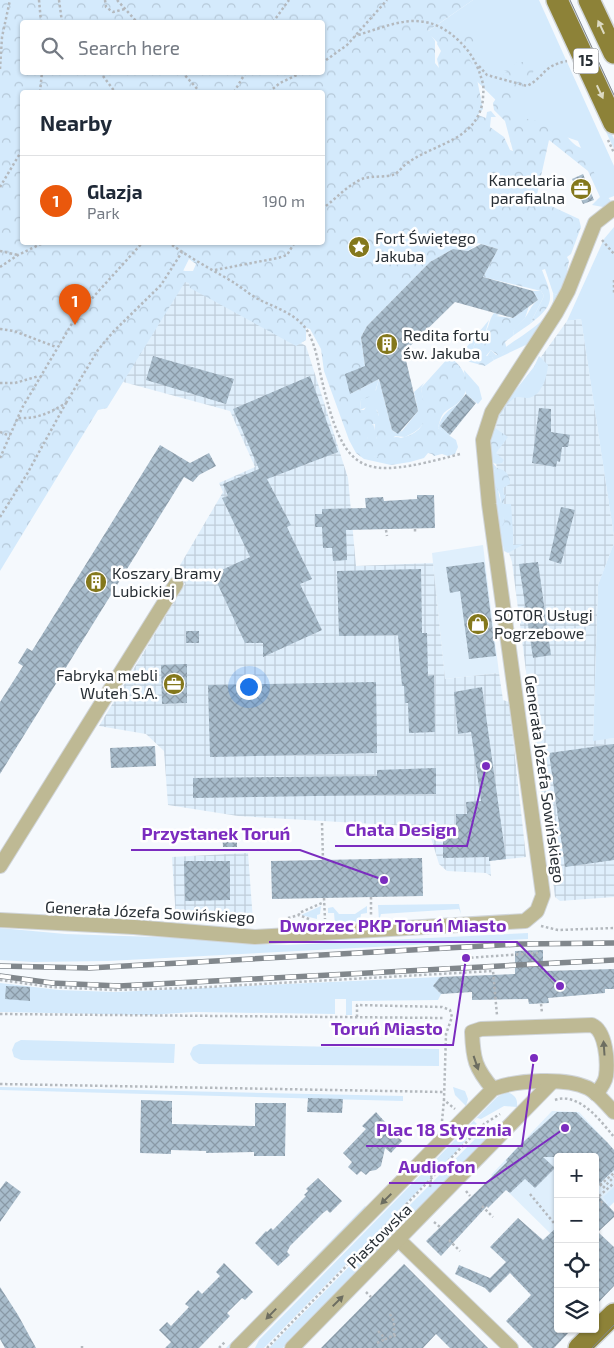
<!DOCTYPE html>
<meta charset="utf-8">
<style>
:root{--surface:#fff;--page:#f6f6f7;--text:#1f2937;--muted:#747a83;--line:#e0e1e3;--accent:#ea580c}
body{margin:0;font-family:"Exo 2",sans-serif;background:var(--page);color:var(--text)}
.controls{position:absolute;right:15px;bottom:15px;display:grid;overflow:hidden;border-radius:5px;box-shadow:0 1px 4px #0004}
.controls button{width:45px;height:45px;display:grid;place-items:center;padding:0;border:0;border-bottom:1px solid var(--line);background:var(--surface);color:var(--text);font:25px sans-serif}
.you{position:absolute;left:248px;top:686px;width:18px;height:18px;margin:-12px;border:4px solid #fff;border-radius:50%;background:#1a73e8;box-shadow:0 0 0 8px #1a73e833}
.badge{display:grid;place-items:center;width:32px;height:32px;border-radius:50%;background:var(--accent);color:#fff;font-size:16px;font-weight:700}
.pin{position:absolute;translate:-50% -41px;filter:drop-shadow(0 1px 2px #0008)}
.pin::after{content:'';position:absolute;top:26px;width:18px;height:15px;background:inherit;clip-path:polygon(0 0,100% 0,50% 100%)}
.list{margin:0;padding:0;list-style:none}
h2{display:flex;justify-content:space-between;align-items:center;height:65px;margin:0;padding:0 20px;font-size:21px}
h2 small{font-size:16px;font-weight:400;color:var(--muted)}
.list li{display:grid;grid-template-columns:32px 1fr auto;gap:15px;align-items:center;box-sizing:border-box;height:90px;padding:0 20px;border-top:1px solid var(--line)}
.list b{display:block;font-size:19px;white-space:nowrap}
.list p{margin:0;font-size:16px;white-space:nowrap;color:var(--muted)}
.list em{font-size:16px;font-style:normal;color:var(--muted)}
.icon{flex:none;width:28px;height:28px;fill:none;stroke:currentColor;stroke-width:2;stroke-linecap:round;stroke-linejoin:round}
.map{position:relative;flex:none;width:614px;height:1348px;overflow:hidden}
.search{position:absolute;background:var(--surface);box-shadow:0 1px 4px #0004;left:20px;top:20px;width:305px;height:55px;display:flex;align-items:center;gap:12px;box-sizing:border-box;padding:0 18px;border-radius:5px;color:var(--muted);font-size:19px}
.panel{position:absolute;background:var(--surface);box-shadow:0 1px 4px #0004;left:20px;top:90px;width:305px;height:155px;border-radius:5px}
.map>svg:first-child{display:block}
.built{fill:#dfeffc}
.industrial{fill:url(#industrial-grid)}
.grass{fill:#d4eafc}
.forest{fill:url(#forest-crowns);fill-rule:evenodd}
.building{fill:url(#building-cross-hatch)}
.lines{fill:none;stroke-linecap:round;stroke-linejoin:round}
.street-casing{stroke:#d0d5d9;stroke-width:16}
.primary-casing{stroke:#d0d5d9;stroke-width:24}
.path{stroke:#b4b9be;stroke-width:2.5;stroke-dasharray:2.5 2.5;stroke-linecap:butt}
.street{stroke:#beb994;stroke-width:14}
.primary{stroke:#8d8238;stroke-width:21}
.tram{stroke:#81878c;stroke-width:1}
.rail-casing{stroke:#81878c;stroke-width:5.5}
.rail{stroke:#fff;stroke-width:4;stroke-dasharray:11;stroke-linecap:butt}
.oneway{fill:#dddac3}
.oneway2{fill:#6c6d60}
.labels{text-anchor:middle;stroke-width:5;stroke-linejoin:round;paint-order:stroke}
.shield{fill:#fff;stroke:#686d72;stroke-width:1}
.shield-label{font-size:15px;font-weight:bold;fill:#282f35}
.poi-label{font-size:16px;fill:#282f35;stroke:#fff;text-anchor:start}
.street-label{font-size:16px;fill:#282f35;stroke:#fff}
.leader{fill:none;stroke:#7b2cbf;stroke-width:2}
.callout-dot{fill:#7b2cbf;stroke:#fff;stroke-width:2}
.callout-label{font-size:18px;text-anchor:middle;font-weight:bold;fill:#7b2cbf;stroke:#fff;stroke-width:5;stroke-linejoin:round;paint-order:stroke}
</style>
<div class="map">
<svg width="614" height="1348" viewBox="0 0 614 1348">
<defs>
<pattern id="industrial-grid" width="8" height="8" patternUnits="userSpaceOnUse" patternTransform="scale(1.25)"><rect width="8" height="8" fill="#dfeffc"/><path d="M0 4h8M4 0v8" fill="none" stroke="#bfcdd9"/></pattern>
<pattern id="forest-crowns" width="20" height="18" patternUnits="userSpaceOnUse" patternTransform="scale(1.25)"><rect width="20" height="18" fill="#d4eafc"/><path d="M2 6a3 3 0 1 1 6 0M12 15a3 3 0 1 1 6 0" fill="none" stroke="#b6c9d9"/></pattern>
<pattern id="building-cross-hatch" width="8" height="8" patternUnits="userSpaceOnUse" patternTransform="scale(1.25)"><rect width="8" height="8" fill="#a8bccb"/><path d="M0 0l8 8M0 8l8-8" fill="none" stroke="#8999a6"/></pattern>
</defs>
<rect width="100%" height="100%" fill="#f5f9fd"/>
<g class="built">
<polygon points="483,545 499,673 445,679 432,553"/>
<polygon points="552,1111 579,1112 614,1150 614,1202 595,1220 595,1157 558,1157 558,1241 491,1175"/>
</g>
<g class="industrial">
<polygon points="183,270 306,346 348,478 356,566 433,563 445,679 499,673 503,700 509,702 526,857 490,861 491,876 486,873 447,871 439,864 431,838 409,826 238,816 168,805 164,751 146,734 99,726 185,584 176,572 223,492 219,483 255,467 230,411 116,380"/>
<polygon points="581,319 614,537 614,543 598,585 593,740 614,738 614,897 560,901 555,897 512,562 507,547 493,438 499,415 567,321"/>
<polygon points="248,853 253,921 176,920 172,857"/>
</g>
<g class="grass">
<polygon points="473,0 539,0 614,166 614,196 603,200 578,141 516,120 427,32"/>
<polygon points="545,0 549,0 614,139 614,149"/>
<polygon points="614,227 614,537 581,319 567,321 604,239"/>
<path d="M 564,286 L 561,298 L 550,316 L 532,342 L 494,360 L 492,357 L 486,358 L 491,350 L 496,355 L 503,353 L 506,347 C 523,334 557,318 553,293 L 556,295 Z"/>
<path d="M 533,291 L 541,291 L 544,296 L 530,324 L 514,335 L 513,331 C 516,326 520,323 524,319 C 530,312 530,306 538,300 Z"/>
<path d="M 494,313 L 500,315 L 496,316 C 492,327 488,343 480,351 L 473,348 C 476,340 482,338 486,331 C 490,324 489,320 494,313 Z"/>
<path d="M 539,356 L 548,365 C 547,377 542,396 528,398 C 523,398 518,395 513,399 C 506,404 501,415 496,422 L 498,412 L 534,367 Z"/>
<polygon points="464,370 479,387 482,399 478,404 466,394"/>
<path d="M 379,379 L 392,430 L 396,433 L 402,431 L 418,411 L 414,392 L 424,383 L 421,388 C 425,412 434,424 405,437 L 395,436 L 377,458 L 374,456 L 367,438 L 373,423 L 377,439 L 379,416 L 377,410 L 367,407 L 360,410 L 361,400 L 376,390 Z"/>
<path d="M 460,402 L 440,426 L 450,435 L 449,436 L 438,428 C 442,414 448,411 460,402 Z"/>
<polygon points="491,452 492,462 497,468 494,470 505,524 513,532 513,545 524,544 508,553 504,551 495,504"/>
<polygon points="614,543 614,738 593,741 598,585"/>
<polygon points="459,904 461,914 459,909 381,914 379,921 378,905"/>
<polygon points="321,906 320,914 317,915 317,919 301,915"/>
<polygon points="367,906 367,913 361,914 360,920 366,920 366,922 335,924 334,913 328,913 328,908 333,907 339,914 355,914"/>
<polygon points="0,928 65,934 213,939 229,943 287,945 528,933 528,939 108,961 33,962 0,960"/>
<polygon points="440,977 440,981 434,984 434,987 441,994 438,1000 352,1001 352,1015 346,1015 346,999 335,999 335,1014 194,1012 148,1015 0,1012 0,983 59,990 115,992"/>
<polygon points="21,1040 175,1044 174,1063 21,1060 14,1057 12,1050 15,1043"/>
<polygon points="199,1044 439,1049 439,1066 199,1064 193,1060 190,1054 193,1047"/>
<polygon points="0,1087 403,1096 403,1101 0,1090"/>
<polygon points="453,1087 465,1091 468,1099 466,1106 455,1095"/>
<path d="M 506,1092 C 514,1094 518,1098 517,1107 L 504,1106 L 481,1119 L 477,1118 L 474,1121 L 477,1124 L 473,1127 L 470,1125 L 465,1130 L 467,1139 C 482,1138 492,1119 503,1123 L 283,1348 L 269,1348 L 475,1139 L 467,1139 L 456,1152 L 264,1348 L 255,1348 L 259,1340 L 497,1097 Z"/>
<polygon points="614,1187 614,1202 609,1207 603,1197"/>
<polygon points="365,1206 367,1208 230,1348 226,1348"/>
</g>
<g class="forest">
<path d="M 0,0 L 473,0 L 428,31 L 435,41 L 435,63 L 439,68 L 437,59 L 441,51 L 437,44 L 440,33 L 457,35 L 471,30 L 481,41 L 466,54 L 472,63 L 477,79 L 483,109 L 478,115 L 486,118 L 487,112 L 491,111 L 496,117 L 491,117 L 490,127 L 504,137 L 510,150 L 513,151 L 505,121 L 494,110 L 493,103 L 499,94 L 498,87 L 504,87 L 510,92 L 514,89 L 511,80 L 503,75 L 507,71 L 502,70 L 499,63 L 503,66 L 513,64 L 524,68 L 525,65 L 519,66 L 516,62 L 530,62 L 534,68 L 531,82 C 517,91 509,96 512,114 C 526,121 544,119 558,129 C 572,138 569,145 587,150 L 598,185 L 611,201 L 603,207 L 592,205 L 600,197 L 588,171 L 549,140 L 536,199 L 579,219 L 581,227 L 571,254 L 567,257 L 569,261 C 567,271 565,290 556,295 L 553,293 L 545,269 L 542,270 C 553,298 556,304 530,324 L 544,296 L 541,291 L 483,277 L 498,249 L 478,243 L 468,251 L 453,249 L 430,262 L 367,326 L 361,337 L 365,366 L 350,394 L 379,379 L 374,395 L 361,400 L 360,410 L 364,410 L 369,402 L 374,404 L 379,416 L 386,418 C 394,436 385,433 380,444 L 374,433 L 375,424 L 372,424 L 372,433 L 367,438 L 374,442 L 377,449 L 374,456 L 378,457 L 377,454 C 381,444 390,434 401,438 C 433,430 424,411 421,388 L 449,357 C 465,366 474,388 459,402 C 454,407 447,409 443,414 C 440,418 439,424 438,428 L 456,440 L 458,447 L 455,454 L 448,456 L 442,454 L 434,456 L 432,454 L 428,453 L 424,458 L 410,462 L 391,465 L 364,459 L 356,453 L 349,440 L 324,371 L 321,349 L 310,329 L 306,328 L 306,340 L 296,346 L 190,288 L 189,283 L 185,282 L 107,408 L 98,410 L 0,571 ZM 22,22 L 322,22 L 322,72 L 22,72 ZM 22,92 L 322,92 L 322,242 L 22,242 ZM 189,259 L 196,264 L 193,271 L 183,271 Z"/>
<path d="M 529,306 L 525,318 L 513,331 L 514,335 L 505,342 L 507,350 L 499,356 L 491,350 L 486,356 L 492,357 L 494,360 L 485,366 L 470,362 L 460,355 L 489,320 L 486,330 L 488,334 L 483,334 L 479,342 L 475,343 L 473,348 L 480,351 C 483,348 487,339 490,335 L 490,327 L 494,321 L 492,320 L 496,316 L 513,318 Z"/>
<polygon points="495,428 508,437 496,453 504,460 502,463 496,464 492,462 488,444"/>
<path d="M 497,468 C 506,470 510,475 510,484 L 503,488 L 504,495 L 506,494 L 503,504 L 511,504 L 513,532 L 511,537 L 506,536 L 502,526 L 505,521 L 499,507 C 504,495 496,488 492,479 L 494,470 Z"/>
</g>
<g class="building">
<polygon points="583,174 594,200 583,204 572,179"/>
<polygon points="481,244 498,249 483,277 533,291 538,300 513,318 455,302 404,352 418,411 398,434 392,430 379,379 350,394 345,374 365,366 361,337 367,326 430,262 453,249 468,251"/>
<polygon points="153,356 234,379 226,404 146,380"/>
<polygon points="310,376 338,452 267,479 291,525 287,527 312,579 300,584 322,630 263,657 263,643 245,643 213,574 250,557 222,498 228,496 223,484 259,469 233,409"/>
<polygon points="466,394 476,403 450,435 440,426"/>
<polygon points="539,408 551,409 551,432 570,435 568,447 562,447 560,462 557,461 556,467 532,463"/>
<polygon points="160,445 190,463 209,453 216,466 199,475 193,482 184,477 0,774 0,702 23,666 18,663 27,648 32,651"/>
<polygon points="417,495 434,495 435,528 346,530 347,560 333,561 332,548 323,548 322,527 315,527 315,514 322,514 322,509 366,508 365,498 383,497 384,501 417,499"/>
<polygon points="561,507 575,510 561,564 549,560"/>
<polygon points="484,562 496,656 469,659 460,591 450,593 446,567"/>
<polygon points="538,562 551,655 533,658 519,564"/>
<polygon points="421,569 422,633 427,633 428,676 434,675 435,732 409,733 408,703 405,703 404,686 402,686 398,635 339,636 337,571"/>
<rect x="186" y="631" width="13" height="12"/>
<polygon points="187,664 187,703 162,704 161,665"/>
<polygon points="376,682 377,753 210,757 208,685"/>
<polygon points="482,687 506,859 489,861 489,857 443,858 443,835 456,835 456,814 467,814 466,802 481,801 471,732 458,734 454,692"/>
<polygon points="614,744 614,860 565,867 549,753"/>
<polygon points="155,746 156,766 111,768 110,748"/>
<polygon points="436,768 436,794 193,798 193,778 377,776 377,770"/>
<polygon points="222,833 237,833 237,847 223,847"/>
<polygon points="422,858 423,896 272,899 271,861"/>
<polygon points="184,861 230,861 230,900 185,901"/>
<polygon points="543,950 543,971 614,969 614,989 605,989 605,993 548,998 549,1003 529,1004 528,999 472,1000 472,992 441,994 433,986 440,977 515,974 515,951"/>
<polygon points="6,986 30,987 30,1001 5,999"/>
<polygon points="308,1098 343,1099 342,1113 307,1112"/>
<polygon points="141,1100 172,1101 172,1124 255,1126 255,1103 286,1103 285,1156 254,1156 254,1152 206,1153 206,1151 171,1150 171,1154 140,1153"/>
<polygon points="376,1112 402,1141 391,1153 385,1148 381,1166 376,1170 370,1171 366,1175 361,1171 357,1175 348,1167 352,1162 343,1153 366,1129 362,1126"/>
<polygon points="557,1112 576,1112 607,1142 614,1150 614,1170 595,1188 595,1157 543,1157 555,1168 535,1188 525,1179 510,1193 506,1190 488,1208 487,1206 441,1256 426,1241 507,1162 506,1160 519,1146"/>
<polygon points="318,1178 342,1201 330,1213 327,1210 323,1213 290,1246 287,1252 290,1255 278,1266 255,1243 266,1231 267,1232 271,1228 273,1230 306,1196 304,1195 308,1191 306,1189"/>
<polygon points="6,1181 21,1192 0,1222 0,1189"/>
<polygon points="595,1192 614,1212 614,1217 598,1232 614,1247 614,1286 595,1306"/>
<polygon points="518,1218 543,1240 558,1226 558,1329 572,1329 554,1348 533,1348 506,1321 531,1295 510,1273 490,1293 485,1288 455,1274 459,1265 490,1278 506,1262 490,1247"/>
<polygon points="224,1263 253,1292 245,1300 242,1298 227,1313 230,1316 199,1348 165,1348 171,1342 159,1330 167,1322 171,1326 189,1307 185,1304 198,1290 202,1294 220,1276 216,1272"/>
<polygon points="404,1264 488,1348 450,1348 436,1334 423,1348 321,1348"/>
<polygon points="0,1287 18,1315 36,1348 5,1348 0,1339"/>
</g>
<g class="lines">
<g class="street-casing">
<g id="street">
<polyline points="0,866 176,584"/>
<polyline points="0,920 134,927 255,937 525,921 537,911 543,895 489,504 483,440 492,412 556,313 568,291 595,223 614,208"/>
<path d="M 493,1089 C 475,1068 473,1059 472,1032 L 481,1029 L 592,1025 C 606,1031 608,1062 606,1076 C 605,1083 600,1089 596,1094"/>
<polyline points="399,1240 511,1348"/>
<path d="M 237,1348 L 493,1089 C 517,1080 565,1077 588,1088 C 598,1093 606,1104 614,1112"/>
<polyline points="292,1348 552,1082"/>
</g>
</g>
<g class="primary-casing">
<g id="primary">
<polyline points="557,0 614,123"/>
<polyline points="589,0 614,53"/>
<polyline points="579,1348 614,1314"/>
</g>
</g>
<g class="path">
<polyline points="39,0 41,22"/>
<polyline points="59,0 62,22"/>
<polyline points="105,0 106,7 113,12 125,9"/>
<polyline points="117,0 137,22"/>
<polyline points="273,22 289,0"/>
<polyline points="322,63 347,45 387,0"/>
<path d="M 479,66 L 487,75 L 527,86 C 546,76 542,66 567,61"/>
<polyline points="0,69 2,37 10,0"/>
<polyline points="100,72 115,92"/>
<polyline points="182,72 200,92"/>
<polyline points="40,92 42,72"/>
<polyline points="234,92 246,72"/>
<polyline points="269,92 280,83 303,72"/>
<polyline points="608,140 614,153"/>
<polyline points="0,187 22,150"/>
<path d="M 322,209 C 336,199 346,186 362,179 C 372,175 388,178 395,174 C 399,172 402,167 406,164 C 434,143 478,141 483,99 C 483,94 484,89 483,84 C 478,65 472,53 457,39 C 423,8 394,24 355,36"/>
<polyline points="602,240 614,254"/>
<path d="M 168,242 C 188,257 211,269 233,282 C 241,287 249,294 258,299 C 271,306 289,311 301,323 C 313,334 317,356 320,372 C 344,477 359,481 460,454"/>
<polyline points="0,251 18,255"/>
<polyline points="0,267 18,255 45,242"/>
<polyline points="215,270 278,258 287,255 295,242"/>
<polyline points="614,280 614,294"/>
<polyline points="0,329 14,331 56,347"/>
<polyline points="0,383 15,383 39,376"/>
<polyline points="66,403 98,350 113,332 161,285 182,252"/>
<polyline points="0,432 10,436"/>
<polyline points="0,458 22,408 77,315 143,242"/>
<path d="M 0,517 L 27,474 L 66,403 C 49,413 38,419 18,418"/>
<polyline points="415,529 415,534"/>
<polyline points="386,530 387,536"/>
<polyline points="65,671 68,673"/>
<polyline points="322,823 323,860"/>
<polyline points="371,897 371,916"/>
<polyline points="324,898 325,919"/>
<polyline points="288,918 299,915"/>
<polyline points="309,919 299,915 299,913 324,902"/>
<polyline points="541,926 558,930 614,928"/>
<polyline points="466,958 538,953"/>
<polyline points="0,980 51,987 113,990 190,988 493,971 497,1015"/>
<polyline points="541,1004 542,1013"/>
<polyline points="0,1014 445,1018"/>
<polyline points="357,1017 357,1005 442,1007 450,1010 452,1017 446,1034 444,1100 455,1109"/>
<polyline points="0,1084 444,1092"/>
<path d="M 555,1100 C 579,1092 600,1120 614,1137"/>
<polyline points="442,1121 444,1100"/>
<polyline points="600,1184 603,1188 614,1177"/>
<polyline points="600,1185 614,1173"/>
<polyline points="430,1187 432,1170"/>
<polyline points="466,1191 470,1196"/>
<polyline points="530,1194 558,1228"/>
<polyline points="595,1195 598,1197 614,1183"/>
<polyline points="598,1197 603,1204 601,1205"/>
<polyline points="482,1206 493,1217"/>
<polyline points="434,1222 440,1227"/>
<polyline points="449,1240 460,1251"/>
<polyline points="556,1274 558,1275"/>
<polyline points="554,1275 558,1279"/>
<polyline points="366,1292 371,1297"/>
<polyline points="390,1314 394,1321 394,1335"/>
<polyline points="378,1331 386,1339 394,1335 397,1338"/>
<polyline points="377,1343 386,1339"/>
<polyline points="82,1348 82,1346"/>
<polyline points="219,1348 225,1342"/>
<polyline points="267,1348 484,1124 500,1114"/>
</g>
<use href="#street" class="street"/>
<use href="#primary" class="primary"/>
<g class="tram">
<polyline points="570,0 614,95"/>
<polyline points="592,1348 614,1325"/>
</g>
<g class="rail-casing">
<g id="rail">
<polyline points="0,966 89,968 520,944 614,943"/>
<polyline points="0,976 52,983 119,986 614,960"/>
</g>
</g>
<use href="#rail" class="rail"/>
</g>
<defs><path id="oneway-solid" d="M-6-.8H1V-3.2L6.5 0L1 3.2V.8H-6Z" transform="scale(1.25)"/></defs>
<g class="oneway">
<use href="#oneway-solid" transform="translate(601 27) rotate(-115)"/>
<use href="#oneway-solid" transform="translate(600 92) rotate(65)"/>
</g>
<g class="oneway2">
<use href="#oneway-solid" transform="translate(604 1048) rotate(-94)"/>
<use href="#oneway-solid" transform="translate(476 1063) rotate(71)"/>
<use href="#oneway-solid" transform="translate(386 1199) rotate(135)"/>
<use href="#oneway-solid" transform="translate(338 1301) rotate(-45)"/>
<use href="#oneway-solid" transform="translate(271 1314) rotate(134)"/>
</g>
<defs>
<g id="office-disc" transform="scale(1.125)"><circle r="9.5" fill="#84781c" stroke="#fff"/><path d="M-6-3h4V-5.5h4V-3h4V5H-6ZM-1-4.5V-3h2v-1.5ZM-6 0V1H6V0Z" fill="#fff"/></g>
<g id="sight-disc" transform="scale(1.125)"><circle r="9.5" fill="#84781c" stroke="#fff"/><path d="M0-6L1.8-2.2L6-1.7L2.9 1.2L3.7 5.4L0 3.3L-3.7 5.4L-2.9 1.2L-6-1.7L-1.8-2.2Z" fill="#fff"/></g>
<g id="building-disc" transform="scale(1.125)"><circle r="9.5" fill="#84781c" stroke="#fff"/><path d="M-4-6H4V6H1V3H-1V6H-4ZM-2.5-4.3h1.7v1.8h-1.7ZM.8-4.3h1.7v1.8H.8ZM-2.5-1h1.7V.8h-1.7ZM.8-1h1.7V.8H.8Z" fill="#fff"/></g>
<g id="shop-disc" transform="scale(1.125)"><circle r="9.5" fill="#84781c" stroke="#fff"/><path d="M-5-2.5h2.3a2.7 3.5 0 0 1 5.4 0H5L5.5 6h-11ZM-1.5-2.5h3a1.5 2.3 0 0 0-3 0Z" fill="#fff"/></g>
</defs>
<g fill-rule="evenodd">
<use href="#office-disc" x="581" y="189"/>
<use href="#sight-disc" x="359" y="247"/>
<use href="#building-disc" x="387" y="344"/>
<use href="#building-disc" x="96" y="582"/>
<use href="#shop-disc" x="478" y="624"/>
<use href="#office-disc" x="174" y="684"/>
</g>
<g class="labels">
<rect class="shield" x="573.5" y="48.5" width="25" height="25" rx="4"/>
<g class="shield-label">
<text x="586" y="66">15</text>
</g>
<g class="poi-label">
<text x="565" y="186" text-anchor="end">Kancelaria<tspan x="565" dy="18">parafialna</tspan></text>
<text x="375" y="244">Fort Świętego<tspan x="375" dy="18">Jakuba</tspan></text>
<text x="403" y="341">Redita fortu<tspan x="403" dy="18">św. Jakuba</tspan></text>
<text x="112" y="579">Koszary Bramy<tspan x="112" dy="18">Lubickiej</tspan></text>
<text x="494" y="621">SOTOR Usługi<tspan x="494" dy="18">Pogrzebowe</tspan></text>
<text x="158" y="681" text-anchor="end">Fabryka mebli<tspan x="158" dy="18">Wuteh S.A.</tspan></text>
</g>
<g class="street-label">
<text transform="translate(545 779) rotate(82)" y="6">Generała Józefa Sowińskiego</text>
<text transform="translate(150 912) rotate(3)" y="6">Generała Józefa Sowińskiego</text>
<text transform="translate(379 1236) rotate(-45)" y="6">Piastowska</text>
</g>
</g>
<path class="leader" d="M486 766L467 846H335M384 880L300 850H131M560 986L517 942H269M466 958L453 1045H321M534 1058L522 1146H366M565 1128L486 1183H389"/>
<g class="callout-dot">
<circle cx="486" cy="766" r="5"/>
<circle cx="384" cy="880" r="5"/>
<circle cx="560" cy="986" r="5"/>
<circle cx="466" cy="958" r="5"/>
<circle cx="534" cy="1058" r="5"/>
<circle cx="565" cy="1128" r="5"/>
</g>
<g class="callout-label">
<text x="401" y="836">Chata Design</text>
<text x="216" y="840">Przystanek Toruń</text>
<text x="393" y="932">Dworzec PKP Toruń Miasto</text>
<text x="387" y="1035">Toruń Miasto</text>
<text x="444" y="1136">Plac 18 Stycznia</text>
<text x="437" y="1173">Audiofon</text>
</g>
</svg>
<div class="controls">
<button>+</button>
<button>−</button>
<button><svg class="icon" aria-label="locate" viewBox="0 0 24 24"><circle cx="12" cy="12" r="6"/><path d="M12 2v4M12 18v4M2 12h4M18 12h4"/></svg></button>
<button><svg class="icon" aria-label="layers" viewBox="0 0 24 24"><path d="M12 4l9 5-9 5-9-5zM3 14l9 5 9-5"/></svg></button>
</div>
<div class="you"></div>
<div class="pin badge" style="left:75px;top:325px">1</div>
<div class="search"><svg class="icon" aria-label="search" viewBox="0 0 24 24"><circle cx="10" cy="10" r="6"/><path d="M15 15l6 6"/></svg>Search here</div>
<section class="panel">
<h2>Nearby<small></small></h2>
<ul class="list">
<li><span class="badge">1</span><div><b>Glazja</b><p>Park</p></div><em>190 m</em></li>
</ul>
</section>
</div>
